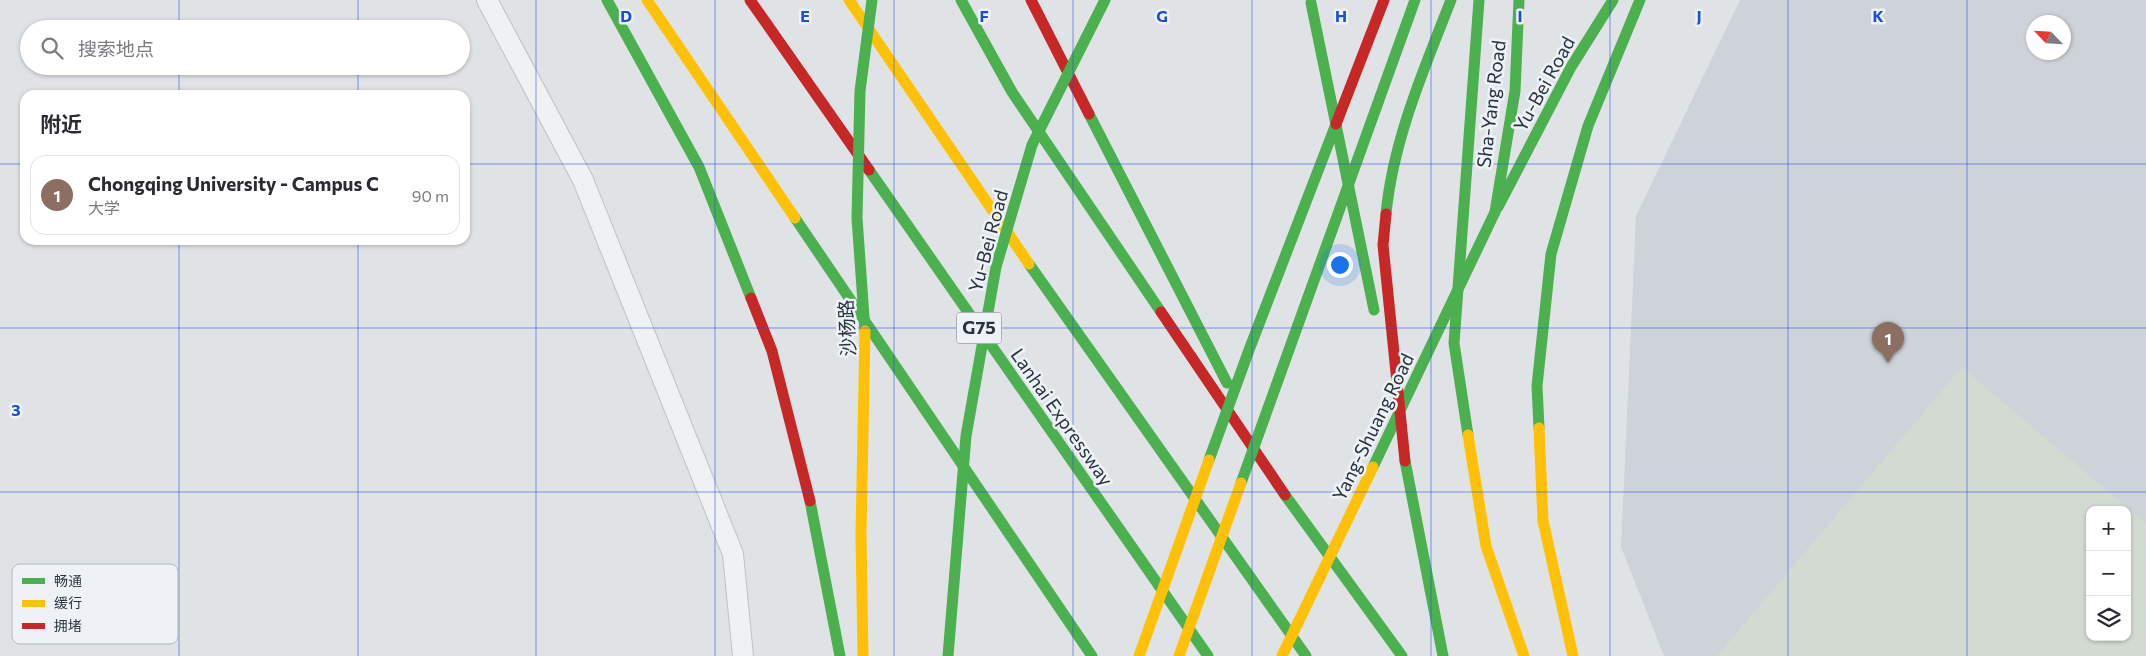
<!DOCTYPE html>
<html lang="zh">
<meta charset="utf-8">
<style>
:root{--surface:#fff;--page:#f2f2f3;--text:#2b2b33;--muted:#7c7c81;--line:#e1e1e2;--accent:#687179}
body{margin:0;font-family:Commissioner,"Noto Sans SC",sans-serif;background:var(--page);color:var(--text)}
.controls{position:absolute;right:15px;bottom:15px;display:grid;overflow:hidden;border-radius:10px;box-shadow:0 1px 4px #0004}
.controls button{width:45px;height:45px;display:grid;place-items:center;padding:0;border:0;border-bottom:1px solid var(--line);background:var(--surface);color:var(--text);font:25px sans-serif}
.compass{position:absolute;left:2026px;top:15px;width:45px;height:45px;border-radius:50%;background:var(--surface);box-shadow:0 1px 4px #0004;rotate:295deg}
.you{position:absolute;left:1339px;top:264px;width:18px;height:18px;margin:-12px;border:4px solid #fff;border-radius:50%;background:#1a73e8;box-shadow:0 0 0 8px #1a73e833}
.badge{display:grid;place-items:center;width:32px;height:32px;border-radius:50%;background:var(--accent);color:#fff;font-size:16px;font-weight:700}
.pin{position:absolute;translate:-50% -41px;filter:drop-shadow(0 1px 2px #0008)}
.pin::after{content:'';position:absolute;top:26px;width:18px;height:15px;background:inherit;clip-path:polygon(0 0,100% 0,50% 100%)}
.list{margin:0;padding:0;list-style:none}
h2{display:flex;justify-content:space-between;align-items:center;height:65px;margin:0;padding:0 20px;font-size:21px}
h2 small{font-size:16px;font-weight:400;color:var(--muted)}
.list li{display:grid;grid-template-columns:32px 1fr auto;gap:15px;align-items:center;box-sizing:border-box;height:80px;margin:0 10px 10px;padding:0 10px;border:1px solid var(--line);border-radius:15px}
.list b{display:block;font-size:19px;white-space:nowrap}
.list p{margin:0;font-size:16px;white-space:nowrap;color:var(--muted)}
.list em{font-size:16px;font-style:normal;color:var(--muted)}
.icon{flex:none;width:28px;height:28px;fill:none;stroke:currentColor;stroke-width:2;stroke-linecap:round;stroke-linejoin:round}
.map{position:relative;flex:none;width:2146px;height:656px;overflow:hidden}
.search{position:absolute;background:var(--surface);box-shadow:0 1px 4px #0004;left:20px;top:20px;width:450px;height:55px;display:flex;align-items:center;gap:12px;box-sizing:border-box;padding:0 18px;border-radius:28px;color:var(--muted);font-size:19px}
.panel{position:absolute;background:var(--surface);box-shadow:0 1px 4px #0004;left:20px;top:90px;width:450px;height:155px;border-radius:15px}
.map>svg:first-child{display:block}
.built{fill:#ced3d9;fill-rule:evenodd}
.garden{fill:#d2dad1;fill-rule:evenodd}
.lines{fill:none;stroke-linecap:round;stroke-linejoin:round}
.lane-casing{stroke:#bec1c4;stroke-width:22}
.lane{stroke:#f0f1f2;stroke-width:20}
.fast{stroke:#4caf50;stroke-width:11}
.slow{stroke:#ffc107;stroke-width:11}
.jam{stroke:#c62828;stroke-width:11}
.fast-bridge{stroke:#4caf50;stroke-width:11}
.slow-bridge{stroke:#ffc107;stroke-width:11}
.jam-bridge{stroke:#c62828;stroke-width:11}
.grid{fill:none;stroke:#1d4ed8;stroke-width:1;stroke-opacity:0.55}
.labels{text-anchor:middle;stroke-width:5;stroke-linejoin:round;paint-order:stroke}
.shield{fill:#eef2f6;stroke:#636d76;stroke-width:1}
.shield-label{font-size:18px;font-weight:bold;fill:#27343f}
.street-label{font-size:19px;fill:#27343f;stroke:#eef2f6}
.key{fill:#eef2f6;stroke:#b2b9bf;stroke-width:1}
.key-label{font-size:14px;fill:#27343f}
.grid-label{font-size:16px;text-anchor:middle;font-weight:bold;fill:#1d4ed8;stroke:#eef2f6;stroke-width:5;stroke-linejoin:round;paint-order:stroke}
</style>
<div class="map">
<svg width="2146" height="656" viewBox="0 0 2146 656">
<rect width="100%" height="100%" fill="#e0e3e6"/>
<path class="built" d="M 1740,0 L 2146,0 L 2146,656 L 1664,656 L 1621,547 L 1636,216 ZM 2034,22 L 2064,22 L 2064,52 L 2034,52 ZM 2090,510 L 2127,510 L 2127,637 L 2090,637 Z"/>
<path class="garden" d="M 1962,367 L 2146,524 L 2146,656 L 1717,656 ZM 2090,510 L 2127,510 L 2127,637 L 2090,637 Z"/>
<g class="lines">
<g class="lane-casing">
<polyline id="lane" points="487,0 583,180 733,554 743,656"/>
</g>
<use href="#lane" class="lane"/>
<g class="fast">
<polyline points="607,0 699,167 751,298"/>
<polyline points="961,0 1012,92 1161,312"/>
<polyline points="1089,114 1227,383"/>
<polyline points="869,170 1208,656"/>
<polyline points="1498,207 1571,67 1613,0"/>
<polyline points="1495,212 1515,91 1519,0"/>
<polyline points="795,218 1092,656"/>
<polyline points="1029,264 1306,656"/>
<polyline points="1539,428 1537,386 1551,254 1588,126 1640,0"/>
<polyline points="1468,435 1454,343 1479,0"/>
<polyline points="1405,461 1443,656"/>
<polyline points="1285,495 1402,656"/>
<polyline points="810,501 840,656"/>
</g>
<g class="slow">
<polyline points="647,0 795,218"/>
<polyline points="849,0 1029,264"/>
<polyline points="1539,428 1543,521 1573,656"/>
<polyline points="1468,435 1486,546 1524,656"/>
</g>
<g class="jam">
<polyline points="750,0 869,170"/>
<polyline points="1031,0 1089,114"/>
<polyline points="751,298 772,351 810,501"/>
<polyline points="1161,312 1285,495"/>
</g>
<g class="fast-bridge">
<polyline points="1311,3 1374,310"/>
<path d="M 1386,214 C 1393,140 1424,69 1451,0"/>
<polyline points="865,331 857,218 860,91 872,0"/>
<polyline points="1209,460 1249,350 1336,124"/>
<polyline points="1373,467 1495,212"/>
<polyline points="1241,483 1415,0"/>
<polyline points="948,656 966,436 996,267 1032,145 1105,0"/>
</g>
<g class="slow-bridge">
<polyline points="863,656 861,534 865,331"/>
<polyline points="1139,656 1209,460"/>
<polyline points="1179,656 1241,483"/>
<polyline points="1282,656 1373,467"/>
</g>
<g class="jam-bridge">
<polyline points="1336,124 1384,0"/>
<polyline points="1386,214 1383,245 1405,461"/>
</g>
</g>
<path class="grid" d="M 179,0 L 179,29M 358,0 L 358,29M 536,0 L 536,656M 715,0 L 715,656M 894,0 L 894,656M 1073,0 L 1073,656M 1252,0 L 1252,656M 1431,0 L 1431,656M 1610,0 L 1610,656M 1788,0 L 1788,656M 1967,0 L 1967,656M 179,66 L 179,95M 358,66 L 358,95M 0,164 L 25,164M 465,164 L 2146,164M 179,240 L 179,656M 358,240 L 358,656M 0,328 L 2146,328M 0,492 L 2146,492"/>
<g class="labels">
<rect class="shield" x="956.5" y="312.5" width="45" height="31" rx="4"/>
<g class="shield-label">
<text x="979" y="334">G75</text>
</g>
<g class="street-label">
<text transform="translate(1544 84) rotate(-61)" y="7">Yu-Bei Road</text>
<text transform="translate(1491 104) rotate(-83)" y="7">Sha-Yang Road</text>
<text transform="translate(988 241) rotate(-75)" y="7">Yu-Bei Road</text>
<text transform="translate(847 328) rotate(-93)" y="7">沙杨路</text>
<text transform="translate(1062 417) rotate(55)" y="7">Lanhai Expressway</text>
<text transform="translate(1373 427) rotate(-64)" y="7">Yang-Shuang Road</text>
</g>
</g>
<rect x="12" y="564" width="166" height="80" rx="8" class="key"/>
<rect x="22" y="578" width="23" height="6" fill="#4caf50"/>
<rect x="22" y="600" width="23" height="7" fill="#ffc107"/>
<rect x="22" y="623" width="23" height="6" fill="#c62828"/>
<g class="key-label">
<text x="54" y="586">畅通</text>
<text x="54" y="608">缓行</text>
<text x="54" y="631">拥堵</text>
</g>
<g class="grid-label">
<text x="626" y="22">D</text>
<text x="805" y="22">E</text>
<text x="984" y="22">F</text>
<text x="1162" y="22">G</text>
<text x="1341" y="22">H</text>
<text x="1520" y="22">I</text>
<text x="1699" y="22">J</text>
<text x="1878" y="22">K</text>
<text x="16" y="416">3</text>
</g>
</svg>
<div class="controls">
<button>+</button>
<button>−</button>
<button><svg class="icon" aria-label="layers" viewBox="0 0 24 24"><path d="M12 4l9 5-9 5-9-5zM3 14l9 5 9-5"/></svg></button>
</div>
<svg class="compass" viewBox="-18 -18 36 36"><path d="M0-13l5 13h-10z" fill="#e53935"/><path d="M0 13l5-13h-10z" fill="#7c7c81"/></svg>
<div class="you"></div>
<div class="pin badge" style="left:1888px;top:363px;background:#8d6e63">1</div>
<div class="search"><svg class="icon" aria-label="search" viewBox="0 0 24 24"><circle cx="10" cy="10" r="6"/><path d="M15 15l6 6"/></svg>搜索地点</div>
<section class="panel">
<h2>附近<small></small></h2>
<ul class="list">
<li><span class="badge" style="background:#8d6e63">1</span><div><b>Chongqing University - Campus C</b><p>大学</p></div><em>90 m</em></li>
</ul>
</section>
</div>
